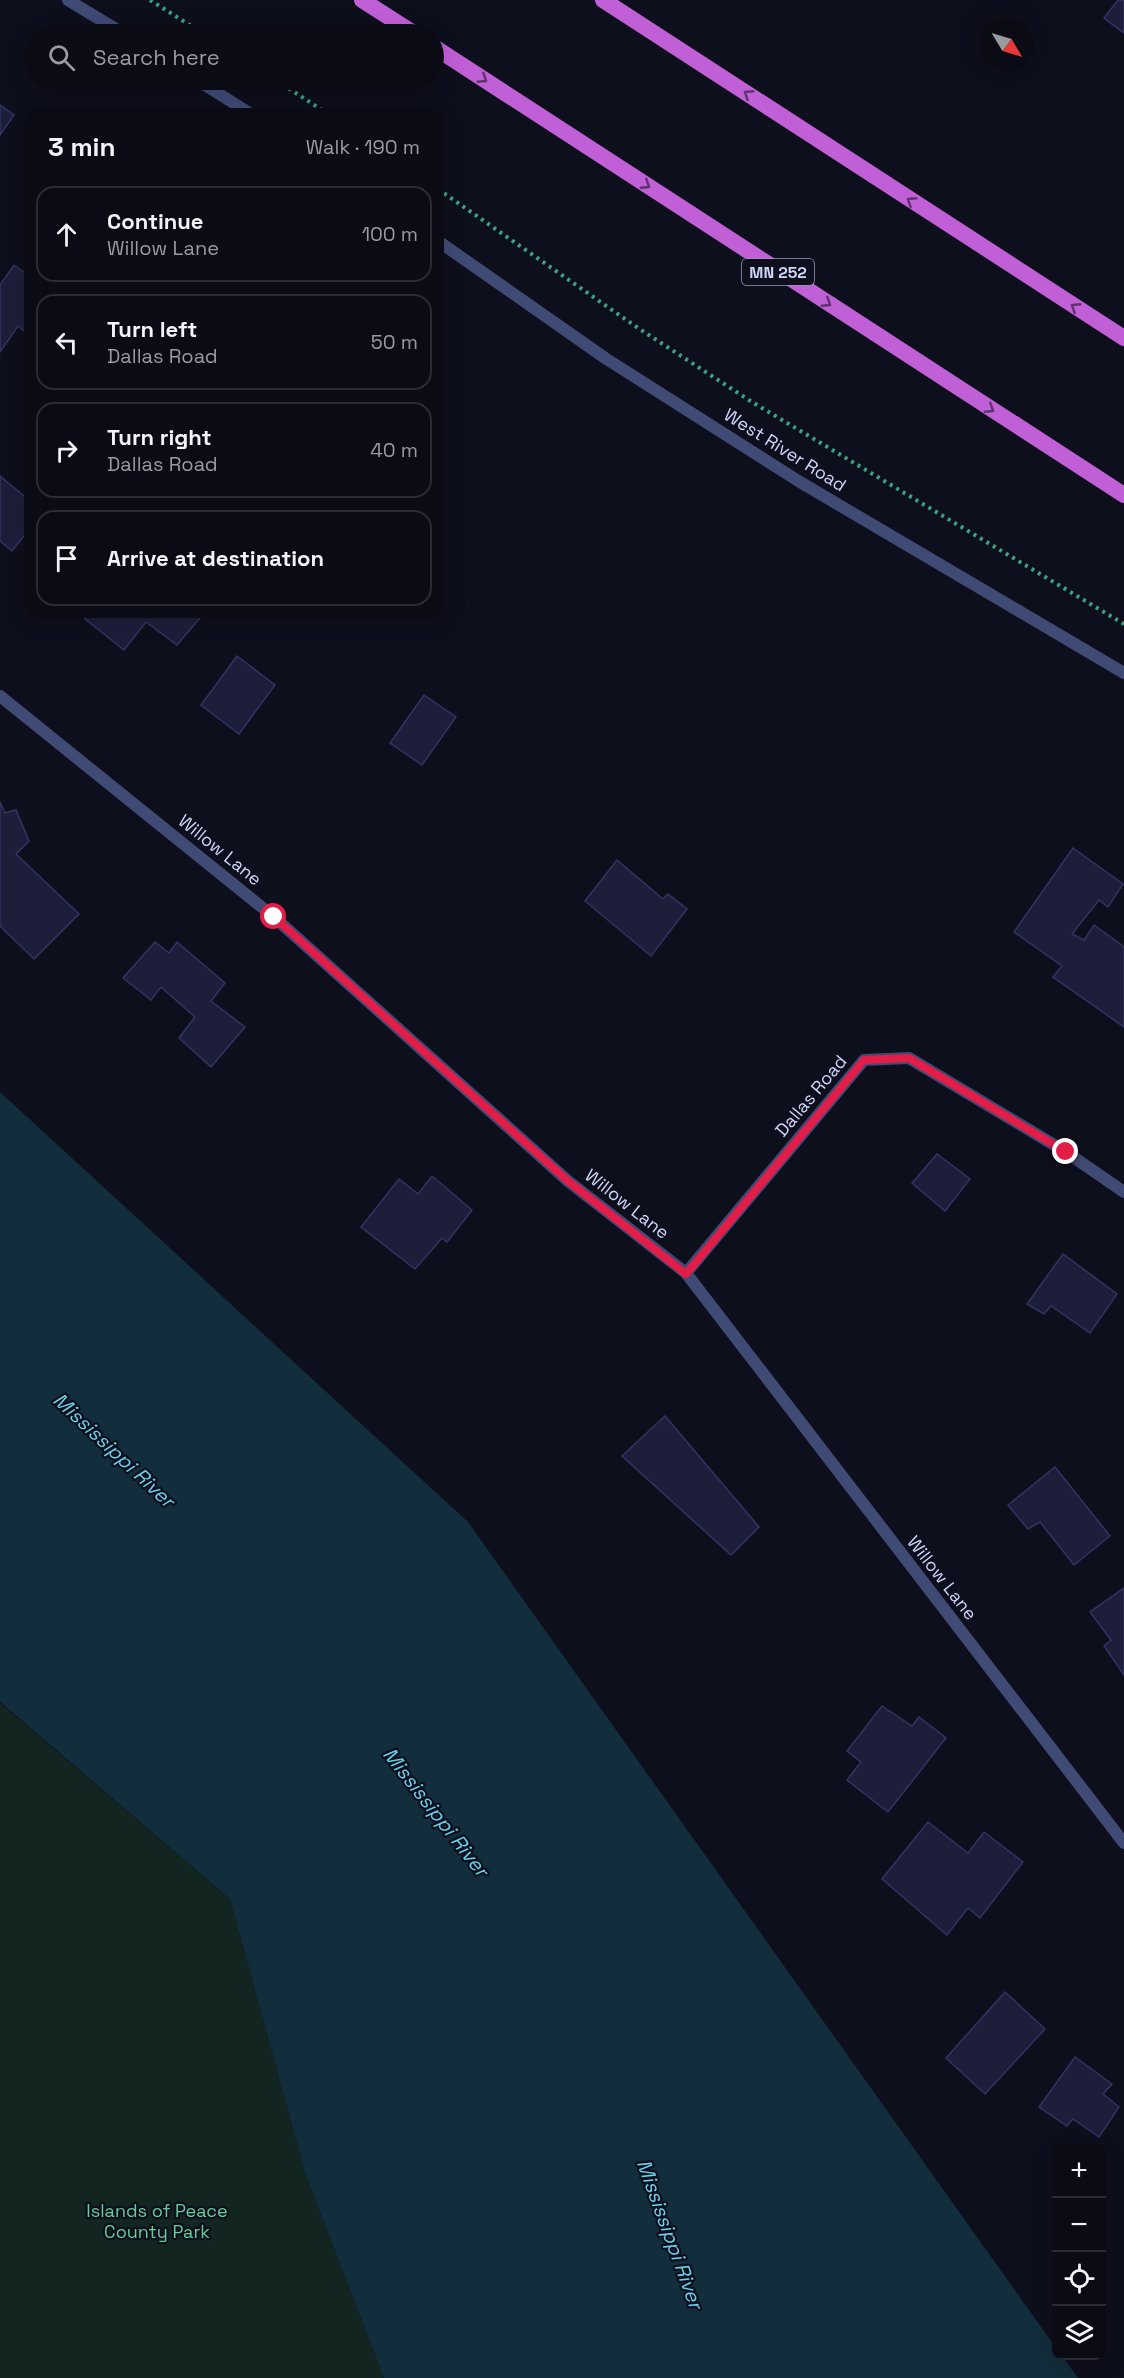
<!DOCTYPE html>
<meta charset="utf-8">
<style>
:root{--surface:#0a0b15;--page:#13141e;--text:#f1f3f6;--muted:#999ba0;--line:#2a2b34}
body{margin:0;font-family:"Space Grotesk",sans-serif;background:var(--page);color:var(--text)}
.controls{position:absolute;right:18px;bottom:18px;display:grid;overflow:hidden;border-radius:12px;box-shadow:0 6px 24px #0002}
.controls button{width:54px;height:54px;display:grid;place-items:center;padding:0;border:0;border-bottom:2px solid var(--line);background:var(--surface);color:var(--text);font:30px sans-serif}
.compass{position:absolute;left:980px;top:18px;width:54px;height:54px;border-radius:50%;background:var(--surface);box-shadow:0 6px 24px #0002;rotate:128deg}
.stop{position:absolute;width:18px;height:18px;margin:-14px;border:4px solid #e11d48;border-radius:50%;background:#fff}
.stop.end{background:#e11d48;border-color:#fff;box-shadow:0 2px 6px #0008}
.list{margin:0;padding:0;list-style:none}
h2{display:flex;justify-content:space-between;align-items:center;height:78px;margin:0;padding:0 24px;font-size:26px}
h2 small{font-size:20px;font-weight:400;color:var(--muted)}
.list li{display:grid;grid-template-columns:39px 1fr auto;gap:18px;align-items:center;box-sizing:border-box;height:96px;margin:0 12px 12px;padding:0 12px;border:2px solid var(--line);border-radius:18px}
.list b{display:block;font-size:22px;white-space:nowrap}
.list p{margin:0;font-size:20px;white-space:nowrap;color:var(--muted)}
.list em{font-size:20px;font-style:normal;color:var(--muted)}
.icon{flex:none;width:33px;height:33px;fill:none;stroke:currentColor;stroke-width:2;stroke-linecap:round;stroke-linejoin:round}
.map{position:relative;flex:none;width:1124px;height:2378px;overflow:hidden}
.search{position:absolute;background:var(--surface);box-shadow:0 6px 24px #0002;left:24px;top:24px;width:420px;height:66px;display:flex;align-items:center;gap:15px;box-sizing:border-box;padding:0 21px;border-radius:33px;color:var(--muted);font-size:22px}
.panel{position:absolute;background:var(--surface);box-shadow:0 6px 24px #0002;left:24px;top:108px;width:420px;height:510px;border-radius:18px}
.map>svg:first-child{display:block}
.green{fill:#122520}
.water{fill:#122d3b}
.building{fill:#1d1e3a;stroke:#323463;stroke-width:1.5}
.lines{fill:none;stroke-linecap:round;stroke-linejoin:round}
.path{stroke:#3ca081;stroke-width:4;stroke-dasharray:3 4.5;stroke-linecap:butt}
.minor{stroke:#3f4a75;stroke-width:12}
.tertiary{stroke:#3f4a75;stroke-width:12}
.trunk{stroke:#c05fd6;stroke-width:16}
.oneway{stroke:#5e3370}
.route{stroke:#e11d48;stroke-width:8}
.labels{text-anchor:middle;stroke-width:4.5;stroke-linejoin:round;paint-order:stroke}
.shield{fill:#0e0f1c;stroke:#959ab7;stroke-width:1.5}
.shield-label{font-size:16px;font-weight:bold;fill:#cfd5f9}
.street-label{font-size:18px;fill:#cfd5f9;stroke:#0e0f1c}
.park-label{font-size:18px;fill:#66ce9a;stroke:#0e0f1c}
.water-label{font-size:20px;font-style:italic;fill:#6bd0eb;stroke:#0e0f1c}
</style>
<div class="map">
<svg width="1124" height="2378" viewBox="0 0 1124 2378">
<rect width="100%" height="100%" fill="#0e0f1c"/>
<polygon class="green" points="0,1703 230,1899 305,2173 384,2378 0,2378"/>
<polygon class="water" points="0,1092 468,1522 1056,2348 1056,2356 1062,2356 1078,2378 384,2378 305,2173 230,1899 0,1702"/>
<g class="building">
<polygon points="1118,0 1124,0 1124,33 1104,18"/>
<polygon points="0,105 14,115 0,135"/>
<polygon points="14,265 30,277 30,329 27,333 18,326 0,352 0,285"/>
<polygon points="0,476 30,501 30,528 12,551 0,541"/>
<polygon points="91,612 205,612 177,645 146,622 124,650 85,619"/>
<polygon points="237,656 275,685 239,734 201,705"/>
<polygon points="424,695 456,717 422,765 390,743"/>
<polygon points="0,802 5,813 16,810 29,841 16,854 79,914 34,959 0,926"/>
<polygon points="1073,848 1123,884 1108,907 1099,900 1072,934 1084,940 1094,925 1124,947 1124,1027 1053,977 1062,966 1014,932"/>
<polygon points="617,860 663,899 668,894 687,909 651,956 585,901"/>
<polygon points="155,942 169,953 177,942 225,983 211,1001 245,1027 211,1067 179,1038 195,1017 161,987 151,1000 123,978"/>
<polygon points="937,1154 970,1179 945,1211 912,1183"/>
<polygon points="432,1176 472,1210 447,1242 442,1238 415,1269 361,1227 399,1179 418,1194"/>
<polygon points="1063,1254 1117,1294 1090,1333 1051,1306 1044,1314 1027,1304"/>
<polygon points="665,1416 759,1527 731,1555 622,1456"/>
<polygon points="1055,1467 1110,1536 1074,1565 1040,1522 1028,1529 1008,1505"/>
<polygon points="1124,1588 1124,1675 1104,1646 1111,1640 1090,1612"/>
<polygon points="882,1706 912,1726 919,1717 946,1738 888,1812 847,1780 861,1762 847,1751"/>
<polygon points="928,1822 968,1853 984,1832 1023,1862 980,1918 968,1908 947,1935 882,1879"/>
<polygon points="1005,1992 1045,2029 985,2094 946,2058"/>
<polygon points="1075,2057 1112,2084 1103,2094 1119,2107 1099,2137 1073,2119 1067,2126 1039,2107"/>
</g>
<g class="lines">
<g class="path">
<polyline points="150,0 204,34"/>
<polyline points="276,80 328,114"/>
<polyline points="438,189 638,328 752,402 1124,624"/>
</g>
<g class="minor">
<polyline points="0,696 274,917 568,1181 686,1273 1124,1843"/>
<polyline points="686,1273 864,1060 909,1058 1066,1152 1124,1192"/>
</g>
<g class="tertiary">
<polyline points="68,0 124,34"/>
<polyline points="197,80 251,114"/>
<polyline points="438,241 605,358 800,482 1124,673"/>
</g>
<g class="trunk">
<polyline points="362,0 415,34"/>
<polyline points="603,0 1124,338"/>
<polyline points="434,47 1124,495"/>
</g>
</g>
<defs><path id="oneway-chevron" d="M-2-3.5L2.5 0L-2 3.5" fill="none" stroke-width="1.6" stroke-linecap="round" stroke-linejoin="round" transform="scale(1.5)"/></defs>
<g class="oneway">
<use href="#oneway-chevron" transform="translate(483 79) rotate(33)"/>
<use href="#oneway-chevron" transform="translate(748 94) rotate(-147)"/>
<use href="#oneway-chevron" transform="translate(646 185) rotate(33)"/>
<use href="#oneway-chevron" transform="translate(911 201) rotate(-147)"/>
<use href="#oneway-chevron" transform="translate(827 303) rotate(33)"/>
<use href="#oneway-chevron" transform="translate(1075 307) rotate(-147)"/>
<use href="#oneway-chevron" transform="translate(990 409) rotate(33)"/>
</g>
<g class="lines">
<polyline class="route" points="274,917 568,1181 686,1274 864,1060 909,1058 1066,1152"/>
</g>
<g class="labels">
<rect class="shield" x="742" y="259" width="72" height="26" rx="4.5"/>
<g class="shield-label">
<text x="778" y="278">MN 252</text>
</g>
<g class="street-label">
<text transform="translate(785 450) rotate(32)" y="6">West River Road</text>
<text transform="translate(220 850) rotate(39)" y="6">Willow Lane</text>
<text transform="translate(811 1096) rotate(-50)" y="6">Dallas Road</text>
<text transform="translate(627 1204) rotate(38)" y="6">Willow Lane</text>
<text transform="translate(942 1578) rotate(52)" y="6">Willow Lane</text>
</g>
<g class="park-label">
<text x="157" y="2217">Islands of Peace<tspan x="157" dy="21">County Park</tspan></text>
</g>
<g class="water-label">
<text transform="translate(114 1450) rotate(43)" y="7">Mississippi River</text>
<text transform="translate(436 1812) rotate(52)" y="7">Mississippi River</text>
<text transform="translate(670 2234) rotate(70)" y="7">Mississippi River</text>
</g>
</g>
</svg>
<div class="controls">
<button>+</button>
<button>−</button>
<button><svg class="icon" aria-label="locate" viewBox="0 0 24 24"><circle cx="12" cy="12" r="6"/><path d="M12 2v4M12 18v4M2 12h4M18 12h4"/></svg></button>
<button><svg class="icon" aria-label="layers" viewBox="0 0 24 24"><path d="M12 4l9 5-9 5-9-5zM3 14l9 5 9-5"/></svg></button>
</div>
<svg class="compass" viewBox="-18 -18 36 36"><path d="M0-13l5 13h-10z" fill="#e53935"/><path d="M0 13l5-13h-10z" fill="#999ba0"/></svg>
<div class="stop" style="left:274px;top:917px"></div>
<div class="stop end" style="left:1066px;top:1152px"></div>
<div class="search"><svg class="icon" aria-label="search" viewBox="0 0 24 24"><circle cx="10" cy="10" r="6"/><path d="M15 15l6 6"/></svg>Search here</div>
<section class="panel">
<h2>3 min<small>Walk · 190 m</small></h2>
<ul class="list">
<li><svg class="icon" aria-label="ahead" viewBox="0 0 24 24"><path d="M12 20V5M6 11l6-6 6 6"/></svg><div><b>Continue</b><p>Willow Lane</p></div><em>100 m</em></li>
<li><svg class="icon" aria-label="left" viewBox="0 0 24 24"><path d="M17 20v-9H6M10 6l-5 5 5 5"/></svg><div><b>Turn left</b><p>Dallas Road</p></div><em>50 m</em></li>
<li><svg class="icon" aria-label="right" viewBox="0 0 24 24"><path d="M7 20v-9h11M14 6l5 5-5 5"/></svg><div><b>Turn right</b><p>Dallas Road</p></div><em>40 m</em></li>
<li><svg class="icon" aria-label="arrive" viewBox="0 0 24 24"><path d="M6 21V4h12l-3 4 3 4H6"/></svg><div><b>Arrive at destination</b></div></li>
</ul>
</section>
</div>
